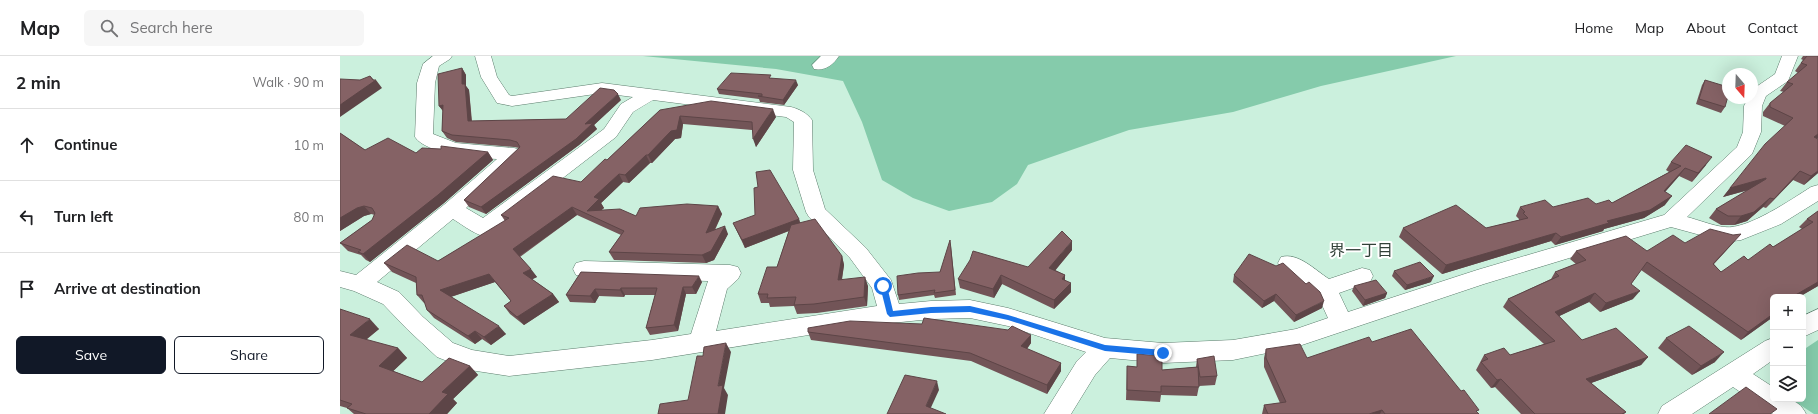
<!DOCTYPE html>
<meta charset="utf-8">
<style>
:root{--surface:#fff;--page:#f6f6f6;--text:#202124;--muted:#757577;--line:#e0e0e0;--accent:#111827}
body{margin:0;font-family:Mulish,"Noto Sans JP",sans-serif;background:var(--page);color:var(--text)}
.controls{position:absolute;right:12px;bottom:12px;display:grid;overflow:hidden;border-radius:6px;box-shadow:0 4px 16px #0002}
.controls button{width:36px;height:36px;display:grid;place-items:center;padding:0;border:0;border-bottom:1px solid var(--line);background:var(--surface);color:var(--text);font:20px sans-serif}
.compass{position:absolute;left:1382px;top:12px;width:36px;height:36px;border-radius:50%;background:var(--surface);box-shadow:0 4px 16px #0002;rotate:161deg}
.stop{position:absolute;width:12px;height:12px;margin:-9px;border:3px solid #1a73e8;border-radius:50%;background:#fff}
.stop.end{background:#1a73e8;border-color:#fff;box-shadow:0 1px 4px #0008}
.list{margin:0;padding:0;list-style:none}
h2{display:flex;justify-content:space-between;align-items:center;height:52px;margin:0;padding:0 16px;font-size:17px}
h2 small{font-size:13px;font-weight:400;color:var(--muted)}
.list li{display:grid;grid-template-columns:26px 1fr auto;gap:12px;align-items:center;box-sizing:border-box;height:72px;padding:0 16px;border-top:1px solid var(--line)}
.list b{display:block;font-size:15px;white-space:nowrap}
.list em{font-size:13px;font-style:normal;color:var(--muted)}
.actions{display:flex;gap:8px;padding:12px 16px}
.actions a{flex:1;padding:9px 0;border:1px solid var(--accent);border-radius:6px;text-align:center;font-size:14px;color:var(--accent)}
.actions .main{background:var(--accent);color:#fff}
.icon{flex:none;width:22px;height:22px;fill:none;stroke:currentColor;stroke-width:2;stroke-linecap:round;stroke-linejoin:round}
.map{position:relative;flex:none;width:1478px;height:358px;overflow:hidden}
header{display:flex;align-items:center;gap:24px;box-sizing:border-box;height:56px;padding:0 20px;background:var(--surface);border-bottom:1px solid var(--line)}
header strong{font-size:19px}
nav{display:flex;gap:22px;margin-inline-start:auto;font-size:14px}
.search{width:280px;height:36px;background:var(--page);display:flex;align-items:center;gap:10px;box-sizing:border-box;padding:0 14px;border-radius:6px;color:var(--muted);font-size:15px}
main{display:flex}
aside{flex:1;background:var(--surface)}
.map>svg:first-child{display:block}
.green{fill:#85cbab}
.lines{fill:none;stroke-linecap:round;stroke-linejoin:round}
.street-casing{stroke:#5c7d6d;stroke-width:1}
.street{fill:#fff;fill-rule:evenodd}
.wall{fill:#725457}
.shaded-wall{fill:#5d4547}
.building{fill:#856265;stroke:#5d4547}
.route{fill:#1a73e8}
.labels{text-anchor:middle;stroke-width:4;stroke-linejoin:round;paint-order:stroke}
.neighbourhood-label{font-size:16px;fill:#324139;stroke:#fff}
</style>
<header>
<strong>Map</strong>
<div class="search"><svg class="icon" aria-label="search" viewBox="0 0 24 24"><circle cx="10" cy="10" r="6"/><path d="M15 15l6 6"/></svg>Search here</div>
<nav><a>Home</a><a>Map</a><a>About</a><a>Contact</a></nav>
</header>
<main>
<aside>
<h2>2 min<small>Walk · 90 m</small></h2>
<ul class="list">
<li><svg class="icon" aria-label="ahead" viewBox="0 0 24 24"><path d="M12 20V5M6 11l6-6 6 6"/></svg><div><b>Continue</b></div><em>10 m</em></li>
<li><svg class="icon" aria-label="left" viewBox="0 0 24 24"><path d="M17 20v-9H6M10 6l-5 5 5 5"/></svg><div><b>Turn left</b></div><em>80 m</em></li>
<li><svg class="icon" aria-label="arrive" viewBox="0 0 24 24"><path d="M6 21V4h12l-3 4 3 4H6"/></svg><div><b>Arrive at destination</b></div></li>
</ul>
<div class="actions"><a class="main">Save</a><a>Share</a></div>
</aside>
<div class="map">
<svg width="1478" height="358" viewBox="0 0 1478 358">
<rect width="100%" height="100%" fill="#cbf0dd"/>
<g class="green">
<polygon points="303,0 1116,0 981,30 893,56 789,74 688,109 677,128 652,146 609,155 573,142 542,124 522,66 503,25 436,13"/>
<polygon points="1478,284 1478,358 1474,358 1451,343 1463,343 1463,294"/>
</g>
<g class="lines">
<g class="street-casing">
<g id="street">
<path d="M 93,0 L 112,0 L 110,3 L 99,10 L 95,27 L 93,78 L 116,87 L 174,92 L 181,94 L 183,98 L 126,152 L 143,162 L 264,73 L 281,48 L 293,41 L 262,37 L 172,50 L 157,47 L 141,21 L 135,0 L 151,0 L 157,21 L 169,39 L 172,40 L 262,27 L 451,51 C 459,53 467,57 472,64 L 473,114 L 485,153 L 526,192 L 551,224 L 559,248 L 591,245 L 630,244 L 668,252 L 765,282 L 823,287 L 893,284 L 956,273 L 988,262 L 977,238 L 941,213 L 938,207 L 941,201 C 958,196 975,214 989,223 L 1022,212 L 1030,214 L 1033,220 L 1030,226 L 999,237 L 1008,256 L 1137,214 L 1324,159 L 1397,91 L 1403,76 L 1404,50 L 1408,42 L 1412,42 L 1413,33 L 1435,18 L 1442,0 L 1458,0 L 1448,25 L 1426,40 L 1422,50 L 1421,76 L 1412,98 L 1347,161 C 1359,164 1373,170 1385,171 C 1407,174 1452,143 1471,131 L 1478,129 L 1478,145 L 1441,168 L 1401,184 L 1386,186 L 1331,171 L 1144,228 L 956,291 L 893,304 L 823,307 L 770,302 L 755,319 L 731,358 L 704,358 L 737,305 L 746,296 L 668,270 L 630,262 L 591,263 L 531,269 L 312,304 L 169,320 L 130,314 L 97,301 L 67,273 L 43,248 L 14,235 L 0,231 L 0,215 L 16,219 L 105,148 L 157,103 C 137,102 86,98 75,81 L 77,27 L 83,8 ZM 313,44 L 446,61 L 454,66 L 453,114 L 466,156 L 469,161 L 510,202 L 532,232 L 537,250 L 376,275 L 387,233 L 398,223 L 401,217 L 398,211 L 390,209 L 244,205 L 236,207 L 233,213 L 236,219 L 244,221 L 368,225 L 351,278 L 312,284 L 169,300 L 132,294 L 113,287 L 83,261 L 59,236 L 37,226 L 113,163 C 126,171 142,185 157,180 L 160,175 L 158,172 L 276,81 L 293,56 Z"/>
<path d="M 481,0 L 499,0 C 493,9 485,15 474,13 L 472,9 Z"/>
<polygon points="1478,253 1478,274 1463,281 1463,260"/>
<path d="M 1433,282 L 1433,304 L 1413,318 L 1433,331 L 1433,343 C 1448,343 1459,343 1466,358 L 1433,358 L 1393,331 L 1352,358 L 1318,358 L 1322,350 L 1425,285 Z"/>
</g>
</g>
<use href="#street" class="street"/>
</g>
<g class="wall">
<polygon points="1463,0 1478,0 1478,82 1477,82 1478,83 1478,117 1464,129 1453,124 1426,152 1423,151 1407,165 1394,169 1381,169 1369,162 1376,153 1409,134 1383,141 1390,132 1445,70 1423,60 1423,56 1430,47 1444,36 1440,35 1447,26 1458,17 1455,15 1463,4 1461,3"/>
<polygon points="122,12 126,19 126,30 129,34 132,65 226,63 281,44 254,69 257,73 239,89 146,158 129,151 124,144 179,92 174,91 116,86 107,82 102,75 103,55 99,50"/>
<polygon points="431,22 458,29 444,49 420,46 419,43 379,38 377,33"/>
<polygon points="1365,24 1385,51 1381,57 1356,48 1362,29"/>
<polygon points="320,54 436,61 416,91 412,74 343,68 341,82 335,83 312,107 310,107 289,127 283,126 261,147 264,152 261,154 296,160 378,150 382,158 375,174 388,178 374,204 366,207 274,204 269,196 281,179 237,159 180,201 197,221 192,223 213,238 219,246 184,269 170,258 164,250 171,245 155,226 111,241 166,278 151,289 142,283 135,288 94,262 87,254 85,247 84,247 77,239 76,227 52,216 44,207 98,205 165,165 161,159 241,126 267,104"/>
<polygon points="0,77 25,94 76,97 148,96 153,104 104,147 30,206 26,204 21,199 8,195 0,187 32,164 35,159 31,158 24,160 0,175"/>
<polygon points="1331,106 1366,109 1352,126 1339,120 1325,136 1325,149 1304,162 1264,173 1263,175 1215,189 1211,185 1102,218 1059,181 1063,172 1146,172 1179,164 1179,163 1176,160 1180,151 1213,151 1272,147 1329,116 1326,114"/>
<polygon points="1478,155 1478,230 1459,241 1433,241 1433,261 1401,284 1301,214 1291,228 1293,243 1260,256 1249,246 1219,260 1242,284 1308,301 1301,309 1251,327 1286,356 1284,358 1181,358 1155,331 1151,332 1136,314 1144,299 1170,299 1204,288 1163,251 1168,243 1211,223 1215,216 1236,208 1230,203 1236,195 1307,195 1345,187 1394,186 1374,208 1381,216 1408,204 1433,191 1462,173 1459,171 1467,163"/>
<polygon points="459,163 460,167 502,200 504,209 502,224 528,230 527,250 477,257 457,258 454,250 430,251 429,247 421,247 418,238 437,211 449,175 405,192 393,167"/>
<polygon points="611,190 616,239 595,242 594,239 559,244 558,239 600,216"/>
<polygon points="732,194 715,214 725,219 725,224 731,236 714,253 662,228 654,242 620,232 618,223 688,211"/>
<polygon points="1054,215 1091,226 1065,234 1052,220"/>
<polygon points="241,216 362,226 356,238 346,238 338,275 310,279 306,272 315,239 285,239 284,241 259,240 255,247 230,246 226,239"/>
<polygon points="894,219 982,252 954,266 934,245 922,252 893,226"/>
<polygon points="1014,230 1047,237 1045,242 1023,250 1012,235"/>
<polygon points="0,253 39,273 26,284 58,292 67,302 53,315 82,326 130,310 138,319 113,343 117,347 107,358 14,358 7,352 0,350"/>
<polygon points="668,274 691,279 691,287 687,293 721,307 721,315 707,338 631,305 471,284 468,276"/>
<polygon points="1326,282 1375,306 1352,319 1318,292"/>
<polygon points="1032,286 1138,357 1139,358 922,358 924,349 940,347 924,311 924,302 926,293 967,302"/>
<polygon points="857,303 877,320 875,329 859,330 857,340 821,339 820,346 786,344 787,310 822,314 856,311"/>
</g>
<g class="shaded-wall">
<polygon points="122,12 126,19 126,30 129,34 132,72 128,65 122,28"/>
<polygon points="30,20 35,25 36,24 42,32 0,61 0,49"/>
<polygon points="456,24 458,29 444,49 443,44"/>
<polygon points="278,38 281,44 254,69 257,73 239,89 146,158 141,151 245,68"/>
<polygon points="103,49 104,56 99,50"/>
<polygon points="433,53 436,61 416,91 413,83"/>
<polygon points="340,60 343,68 341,82 335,83 312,107 308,99"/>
<polygon points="1478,78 1478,82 1467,90 1474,81"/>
<polygon points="148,96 153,104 104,147 30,206 23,198"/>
<polygon points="306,99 310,107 289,127 285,119"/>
<polygon points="1372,101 1366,109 1352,126 1358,117"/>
<polygon points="1345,112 1339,120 1318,144 1324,135"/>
<polygon points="1460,115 1453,124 1426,152 1434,143"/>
<polygon points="1478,115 1478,117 1464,129 1471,120"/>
<polygon points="279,118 283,126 261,147 264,152 254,161 247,155 254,141"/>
<polygon points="1426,122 1418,131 1383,141 1390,132"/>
<polygon points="1332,140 1325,149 1304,162 1264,173 1263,175 1215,189 1221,181 1267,165"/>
<polygon points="1430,142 1423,151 1407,165 1394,169 1401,160"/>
<polygon points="24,150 31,158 24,160 0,175 0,162 17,152"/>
<polygon points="378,150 382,158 369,185 366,177"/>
<polygon points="232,151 237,159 178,201 173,193"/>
<polygon points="459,163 461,170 405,192 402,184"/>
<polygon points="385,170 388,178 374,204 366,207 362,199"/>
<polygon points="1216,177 1211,185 1102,218 1106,209"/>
<polygon points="1401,178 1394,186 1366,216 1373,208"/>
<polygon points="732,185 732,194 710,221 709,212"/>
<polygon points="502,200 504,209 500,233 498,224"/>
<polygon points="191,213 197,221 189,225 183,217"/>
<polygon points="149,218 155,226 107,242 100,234"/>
<polygon points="661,219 662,228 654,242 653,233"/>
<polygon points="725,219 725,228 722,223"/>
<polygon points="359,220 362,226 356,238 352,231"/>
<polygon points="1094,220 1091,226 1065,234 1067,229"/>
<polygon points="525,221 528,230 527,250 524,241"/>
<polygon points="1478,226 1478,230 1459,241 1452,241"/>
<polygon points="731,227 731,236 714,253 714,244"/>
<polygon points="343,231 346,238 338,275 334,269"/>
<polygon points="281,232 285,239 284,241 280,234"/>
<polygon points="255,233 259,240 255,247 250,240"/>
<polygon points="1300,235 1293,243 1260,256 1266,247"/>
<polygon points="1047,237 1045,242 1023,250 1025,244"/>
<polygon points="1255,237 1249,246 1209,265 1215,256"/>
<polygon points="213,238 219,246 184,269 177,261"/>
<polygon points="936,238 934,245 922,252 924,245"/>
<polygon points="984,245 982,252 954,266 956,259"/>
<polygon points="1433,258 1433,261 1401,284 1408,276"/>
<polygon points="30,263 39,273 19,289 10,279"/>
<polygon points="159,270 166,278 151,289 144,281"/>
<polygon points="135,275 142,283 135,288 128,280"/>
<polygon points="691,279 691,287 682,299 681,290"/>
<polygon points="386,287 391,296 384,332 388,339 385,358 378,358 378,330"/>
<polygon points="58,292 67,302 49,319 39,310"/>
<polygon points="1384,296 1375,306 1352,319 1361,310"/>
<polygon points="1308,301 1301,309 1240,331 1246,323"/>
<polygon points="721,307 721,315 707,338 707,329"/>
<polygon points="130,310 138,319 113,343 117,347 107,358 89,358 102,336"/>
<polygon points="1161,323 1155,331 1151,332 1157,324"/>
<polygon points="597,325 599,334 588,358 586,350"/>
<polygon points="1042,354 1040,358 1029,358"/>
</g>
<g class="building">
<polygon points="1467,0 1478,0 1478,78 1474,81 1478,83 1478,115 1471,120 1460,115 1434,143 1430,142 1414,156 1401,160 1388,160 1376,153 1426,123 1426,122 1390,132 1425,88 1453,62 1430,51 1430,47 1453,28 1447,26 1467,9 1461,7"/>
<polygon points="122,12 122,28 125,28 128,65 226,63 260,32 274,34 278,38 245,68 253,67 236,83 141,151 124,144 180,91 177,86 170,84 112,79 102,75 103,49 99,50 98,18"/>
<polygon points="391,17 431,19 429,22 456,24 443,44 418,40 422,40 422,38 377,33"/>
<polygon points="30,20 33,24 36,24 0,49 0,23 20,24"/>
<polygon points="1365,24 1388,31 1388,40 1385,51 1359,43"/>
<polygon points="371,45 433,53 413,83 412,66 340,60 337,74 331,75 308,99 306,99 285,119 279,118 254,141 259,143 247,155 280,153 296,160 300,152 347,148 378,150 366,177 385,170 371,195 362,199 269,196 284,175 232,151 173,193 191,213 183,217 213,238 177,261 164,250 171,245 149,218 100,234 159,270 144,281 135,275 128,280 87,254 82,239 77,239 76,221 44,207 67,189 98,205 169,162 161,159 213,120 241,126 265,103 267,104 320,54"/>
<polygon points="0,77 25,94 48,82 76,97 82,92 101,93 101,90 148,96 98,139 23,198 18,196 21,194 0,187 32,164 35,157 32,152 24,150 17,152 0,162"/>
<polygon points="1346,89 1372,101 1358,117 1345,112 1324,135 1332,140 1310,154 1267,165 1269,167 1221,181 1216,177 1106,209 1063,172 1116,149 1146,172 1188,162 1183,157 1185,156 1180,151 1205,144 1213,151 1248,142 1256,148 1269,144 1272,147 1341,110 1331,106"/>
<polygon points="430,114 459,163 402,184 393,167 415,159 414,132 418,131 416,116"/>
<polygon points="1478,155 1478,226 1452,241 1433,241 1433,258 1408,276 1307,206 1291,228 1300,235 1266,247 1255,237 1215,256 1242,284 1276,272 1308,301 1246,323 1286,356 1282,358 1195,358 1161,323 1157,324 1141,306 1148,303 1144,299 1164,292 1170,299 1215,285 1168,243 1219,220 1215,216 1246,204 1236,195 1286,180 1307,195 1333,179 1345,187 1370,173 1393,179 1401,178 1373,208 1381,216 1404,200 1408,204 1430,188 1433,191 1473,166 1467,163"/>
<polygon points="475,163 502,200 498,224 525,221 524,241 474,248 454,249 456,241 427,242 428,238 418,238 427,211 437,211 451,169"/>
<polygon points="722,175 732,185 709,212 725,219 722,223 731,227 714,244 661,219 653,233 618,223 630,204 633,195 688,211"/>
<polygon points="610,184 615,234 594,237 595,234 558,239 557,220 578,217 600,216"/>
<polygon points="909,198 936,210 943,207 966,228 969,226 980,236 984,245 956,259 936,238 924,245 894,219"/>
<polygon points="1080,206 1094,220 1067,229 1054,215"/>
<polygon points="241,216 359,220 352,231 343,231 334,269 306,272 317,232 281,232 280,234 255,233 250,240 226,239"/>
<polygon points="1036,224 1047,237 1025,244 1014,230"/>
<polygon points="0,253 30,263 10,279 58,292 39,310 82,326 109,302 130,310 102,336 108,338 89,358 26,358 7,352 12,348 0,344"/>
<polygon points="584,262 668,274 672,270 691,279 681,290 721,307 707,329 630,297 468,276 468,272 510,265 582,268"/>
<polygon points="1349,270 1384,296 1361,310 1326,282"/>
<polygon points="1071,273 1121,335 1124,334 1139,354 1136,355 1139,358 1045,358 1042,354 1029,358 928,358 924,349 946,346 926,302 926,293 960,288 967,302 1029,281 1032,286"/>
<polygon points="386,287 378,330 383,329 378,358 318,358 320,348 348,344 357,300 363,300 364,291"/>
<polygon points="797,298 822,300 822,314 858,311 859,331 821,330 821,336 787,334 787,310 797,311"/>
<polygon points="874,300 877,320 860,321 857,303"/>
<polygon points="565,319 597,325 586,350 606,358 547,358"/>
<polygon points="1406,331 1437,353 1430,358 1369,358"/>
</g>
<polygon class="route" points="543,227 547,230 553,255 591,251 630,250 668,259 765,289 823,294 827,297 823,300 765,295 668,264 630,256 591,257 550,261 547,258 540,230"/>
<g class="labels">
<g class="neighbourhood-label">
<text x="1021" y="200">界一丁目</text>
</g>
</g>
</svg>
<div class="controls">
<button>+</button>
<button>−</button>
<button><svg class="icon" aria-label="layers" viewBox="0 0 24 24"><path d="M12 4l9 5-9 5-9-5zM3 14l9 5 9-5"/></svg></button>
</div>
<svg class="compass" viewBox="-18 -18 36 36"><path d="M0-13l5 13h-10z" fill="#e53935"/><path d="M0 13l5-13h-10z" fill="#757577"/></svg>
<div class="stop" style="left:543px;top:230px"></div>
<div class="stop end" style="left:823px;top:297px"></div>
</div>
</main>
